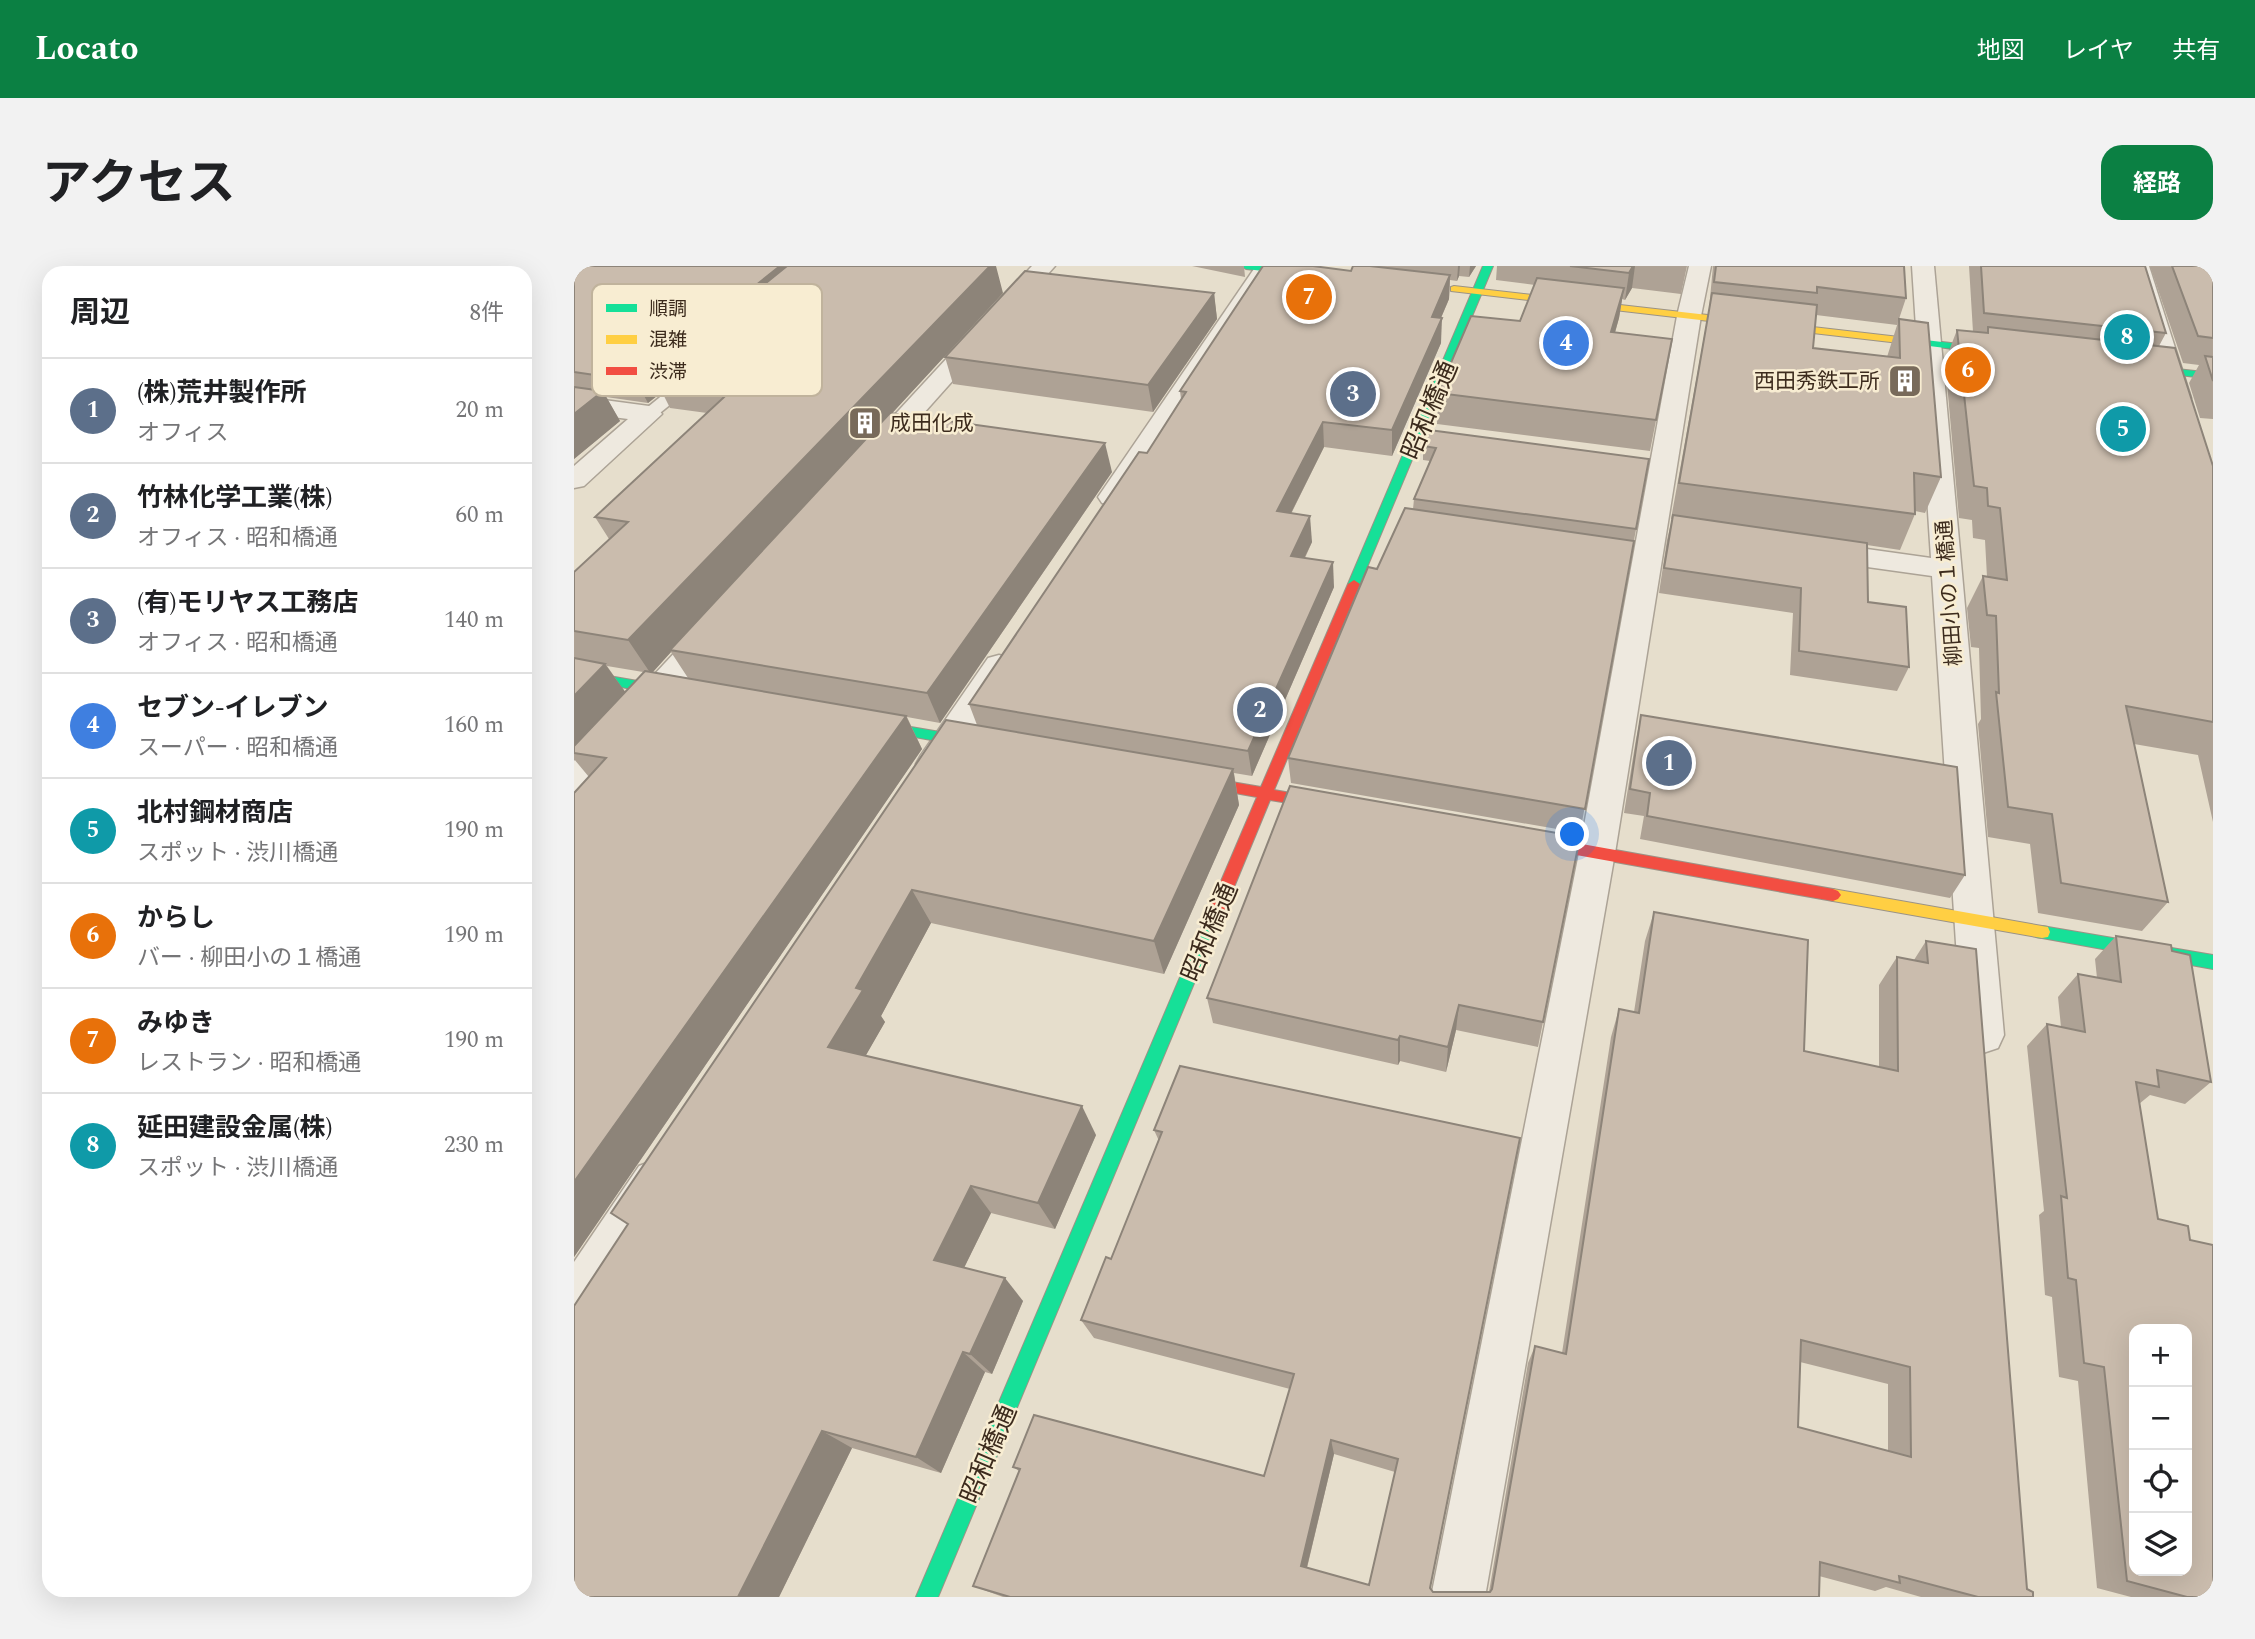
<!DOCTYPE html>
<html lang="ja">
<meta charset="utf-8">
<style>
:root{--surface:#fff;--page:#f2f2f2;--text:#202124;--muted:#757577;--line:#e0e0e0;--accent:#0b8043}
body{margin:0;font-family:Spectral,"Noto Sans JP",serif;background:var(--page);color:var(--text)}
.controls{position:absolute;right:21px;bottom:21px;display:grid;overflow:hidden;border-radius:14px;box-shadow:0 7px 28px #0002}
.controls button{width:63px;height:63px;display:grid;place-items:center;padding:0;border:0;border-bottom:2px solid var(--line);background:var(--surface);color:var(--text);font:35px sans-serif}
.you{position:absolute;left:999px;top:569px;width:24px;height:24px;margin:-18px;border:5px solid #fff;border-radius:50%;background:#1a73e8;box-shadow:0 0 0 10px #1a73e833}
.badge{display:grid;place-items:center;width:46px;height:46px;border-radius:50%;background:var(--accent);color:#fff;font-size:23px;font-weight:700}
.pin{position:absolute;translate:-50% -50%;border:4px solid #fff;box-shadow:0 2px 7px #0006}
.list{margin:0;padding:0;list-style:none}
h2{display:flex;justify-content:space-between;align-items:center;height:91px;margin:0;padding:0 28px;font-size:30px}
h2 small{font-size:23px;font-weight:400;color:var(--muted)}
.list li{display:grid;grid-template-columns:46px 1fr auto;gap:21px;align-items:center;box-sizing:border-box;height:105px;padding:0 28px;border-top:2px solid var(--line)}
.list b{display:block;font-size:26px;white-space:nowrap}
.list p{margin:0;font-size:23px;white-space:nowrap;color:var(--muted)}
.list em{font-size:23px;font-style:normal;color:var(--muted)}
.icon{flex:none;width:38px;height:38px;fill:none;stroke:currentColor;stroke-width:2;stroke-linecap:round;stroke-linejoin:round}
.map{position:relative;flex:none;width:1639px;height:1331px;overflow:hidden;border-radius:21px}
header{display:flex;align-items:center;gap:42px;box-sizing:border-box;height:98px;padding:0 35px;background:var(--accent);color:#fff}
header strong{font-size:33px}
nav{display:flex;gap:38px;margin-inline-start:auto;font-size:24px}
.intro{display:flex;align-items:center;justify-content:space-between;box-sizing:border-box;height:168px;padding:0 42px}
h1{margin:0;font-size:49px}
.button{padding:18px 32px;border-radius:21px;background:var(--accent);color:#fff;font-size:24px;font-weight:700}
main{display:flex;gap:42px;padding:0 42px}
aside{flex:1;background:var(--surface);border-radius:21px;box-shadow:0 7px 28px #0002}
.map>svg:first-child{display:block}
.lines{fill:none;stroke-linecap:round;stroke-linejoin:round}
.lane-casing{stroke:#aca396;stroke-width:3}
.street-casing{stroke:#aca396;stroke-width:3}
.fast-casing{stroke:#9b9386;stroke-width:2}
.slow-casing{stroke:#9b9386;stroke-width:2}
.jam-casing{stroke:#9b9386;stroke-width:2}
.lane{fill:#eee9df;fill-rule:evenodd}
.street{fill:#eee9df;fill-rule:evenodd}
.fast{fill:#16e098;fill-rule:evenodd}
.slow{fill:#ffcf43;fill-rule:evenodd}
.jam{fill:#f24e42;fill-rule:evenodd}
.wall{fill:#aea295;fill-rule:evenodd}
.shaded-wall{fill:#8d8479}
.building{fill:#cabcad;stroke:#8d8479;stroke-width:2;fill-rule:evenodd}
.labels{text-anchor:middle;stroke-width:5;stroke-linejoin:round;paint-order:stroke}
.far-poi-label{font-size:21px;fill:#3c2b1d;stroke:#f8edd2;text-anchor:end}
.far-street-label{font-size:21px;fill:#3c2b1d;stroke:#f8edd2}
.street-label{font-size:26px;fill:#3c2b1d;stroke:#f8edd2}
.key{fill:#f8edd2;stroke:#c0b39c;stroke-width:2}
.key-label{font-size:19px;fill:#3c2b1d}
</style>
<header>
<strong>Locato</strong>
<nav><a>地図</a><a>レイヤ</a><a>共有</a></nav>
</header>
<div class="intro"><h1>アクセス</h1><a class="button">経路</a></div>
<main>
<aside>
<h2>周辺<small>8件</small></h2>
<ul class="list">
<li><span class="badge" style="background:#5c6f8a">1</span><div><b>(株)荒井製作所</b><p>オフィス</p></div><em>20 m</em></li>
<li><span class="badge" style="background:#5c6f8a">2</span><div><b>竹林化学工業(株)</b><p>オフィス · 昭和橋通</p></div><em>60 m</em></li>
<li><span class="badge" style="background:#5c6f8a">3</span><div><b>(有)モリヤス工務店</b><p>オフィス · 昭和橋通</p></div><em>140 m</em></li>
<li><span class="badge" style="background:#3f7fe0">4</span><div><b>セブン-イレブン</b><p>スーパー · 昭和橋通</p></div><em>160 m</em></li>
<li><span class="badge" style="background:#0f9aa8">5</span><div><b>北村鋼材商店</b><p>スポット · 渋川橋通</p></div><em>190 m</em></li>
<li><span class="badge" style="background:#e8710a">6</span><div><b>からし</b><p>バー · 柳田小の１橋通</p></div><em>190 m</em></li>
<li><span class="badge" style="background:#e8710a">7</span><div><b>みゆき</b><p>レストラン · 昭和橋通</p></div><em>190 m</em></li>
<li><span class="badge" style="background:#0f9aa8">8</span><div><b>延田建設金属(株)</b><p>スポット · 渋川橋通</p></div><em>230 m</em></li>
</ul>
</aside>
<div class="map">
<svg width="1639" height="1331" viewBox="0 0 1639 1331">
<rect width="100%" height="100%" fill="#e6decc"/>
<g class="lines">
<g class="lane-casing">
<polygon id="lane" points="118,108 124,110 126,113 124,116 81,151 69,151 67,148 69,145 112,110"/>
</g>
<g class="street-casing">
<g id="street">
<polygon points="458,0 481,0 308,194 299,196 290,194 286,188 290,182"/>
<polygon points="682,0 704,0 548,237 538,239 528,237 524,231"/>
<polygon points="1115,0 1137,0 1127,50 1041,587 911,1331 857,1331 1005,587 1103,50"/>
<polygon points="1338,0 1360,0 1430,769 1424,782 1409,787 1394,782 1388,769 1358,310 1243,294 1233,291 1228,285 1233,279 1243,276 1357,292"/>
<polygon points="1553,0 1575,0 1617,132 1613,137 1604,140 1595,137 1591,132"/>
<polygon points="0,130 75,140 84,143 88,148 10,220 0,222 0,200 54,153 0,146"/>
<polygon points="141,352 152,355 157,362 152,369 12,526 0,530 0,495 130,355"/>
<polygon points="425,389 436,392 441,400 371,507 359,510 347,507 342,498 347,489 414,392"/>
<polygon points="81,894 97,900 103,915 97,930 17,1054 0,1061 0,996 65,900"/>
</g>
</g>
<g class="fast-casing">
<g id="fast">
<polygon points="667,0 695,0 740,5 745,8 740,11 672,3"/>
<polygon points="909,0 919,0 786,318 780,322 776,321 774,318"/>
<polygon points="1334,72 1428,83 1433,86 1428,89 1331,77 1331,73"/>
<polygon points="1558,98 1639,107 1639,113 1554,103 1553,101"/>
<polygon points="0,404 110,423 117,428 110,433 0,412"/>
<polygon points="290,453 413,474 420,479 413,484 285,461 283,458"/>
<polygon points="638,649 644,651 646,655 364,1331 342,1331 630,655 632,651"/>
<polygon points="1468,660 1639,689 1639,703 1468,672 1462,671 1460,666 1462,661"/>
</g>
</g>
<g class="slow-casing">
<g id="slow">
<polygon points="880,20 1334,72 1339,75 1334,78 877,25 877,21"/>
<polygon points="1259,623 1468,660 1474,661 1476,666 1474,671 1468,672 1259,635 1254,633 1251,629 1254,625"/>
</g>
</g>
<g class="jam-casing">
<g id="jam">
<polygon points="780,314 786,318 700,524 762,535 769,540 762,545 696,534 646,655 644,659 632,659 630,655 683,531 611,518 604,513 611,508 687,521 774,318"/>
<polygon points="952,568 1259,623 1264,625 1267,629 1264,633 1259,635 952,580 945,574"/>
</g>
</g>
<use href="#lane" class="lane"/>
<use href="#street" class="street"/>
<use href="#fast" class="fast"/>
<use href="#slow" class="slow"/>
<use href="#jam" class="jam"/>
</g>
<g class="wall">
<path d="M 0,0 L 429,27 L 318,147 L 538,206 L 366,457 L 333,451 L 348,483 L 0,991 L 0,527 L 15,511 L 0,493 L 0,306 L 35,273 L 21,251 L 133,147 L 96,142 L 88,126 L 74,137 L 32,131 L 46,155 L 0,193 ZM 97,386 L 114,412 L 79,406 ZM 33,400 L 69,406 L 51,426 Z"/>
<polygon points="618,0 670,0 671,11"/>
<polygon points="779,0 902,0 895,11 885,10 883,15 876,14 875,33 867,52 867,77 818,190 750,181 717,248 738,276 731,292 760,321 678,510 660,507 665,539 590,708 357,657 307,750 311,756 291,790 522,869 481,963 417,947 390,1002 449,1035 418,1108 411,1106 367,1207 278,1182 205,1331 0,1331 403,459 395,438 573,187 607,133 606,125 777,5"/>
<polygon points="923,0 1113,0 1107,28 1058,22 1051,34 1048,33 1045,52 1041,67 1098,73 1076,185 863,158 864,127 946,55 961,19 922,14"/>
<polygon points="1139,0 1330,0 1332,32 1323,59 1242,49 1239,82 1313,91 1325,53 1367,211 1351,247 1341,245 1341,248 1326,284 1293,279 1294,336 1335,401 1323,425 1216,409 1219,347 1085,327 1093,274 1098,253 1097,253 1135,43"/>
<polygon points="1395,0 1571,0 1592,67 1585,80 1639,200 1639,556 1624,489 1560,478 1594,636 1568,665 1464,647 1456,578 1414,571 1404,458 1407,453 1405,382 1397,381 1393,342 1409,310 1413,311 1411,274 1399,272 1398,254 1385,252 1371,95 1383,64 1399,66"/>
<polygon points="1576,0 1639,0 1639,153 1626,152 1615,117 1625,99 1609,97"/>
<polygon points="640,27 643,53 579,146 379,118 371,91"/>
<polygon points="849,180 1075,193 1006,567 717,517 714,492 803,303 839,243 840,233 856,195 849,194"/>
<polygon points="1067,449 1391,609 1376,632 1066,573 1070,550 1050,547 1062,473"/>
<polygon points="1006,571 964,781 882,764 872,806 826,795 824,799 639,757 633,732"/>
<path d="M 1080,646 L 1230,785 L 1305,801 L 1305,719 L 1323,691 L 1340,694 L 1352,675 L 1453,1323 L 1459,1331 L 1347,1331 L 1312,1321 L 1301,1325 L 1245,1310 L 1245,1331 L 429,1331 L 399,1320 L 445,1205 L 439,1201 L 690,1210 L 716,1123 L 520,1072 L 507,1054 L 537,993 L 585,875 L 580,864 L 946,872 L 856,1322 L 859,1326 L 915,1326 L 954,1097 L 961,1080 L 988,1087 L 1037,771 L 1045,743 L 1060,746 L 1071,675 ZM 1226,1096 L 1314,1118 L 1314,1185 L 1224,1161 ZM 760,1188 L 821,1206 L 795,1319 L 733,1302 Z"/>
<polygon points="1542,670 1637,816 1611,838 1576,829 1565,838 1639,1331 1557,1331 1523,1322 1504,1115 1485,1111 1478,1031 1471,1029 1465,949 1470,945 1453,780 1473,758 1487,761 1484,731 1504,708 1523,712 1521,693"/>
</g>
<g class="shaded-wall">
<polygon points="0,0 11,0 0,8"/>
<polygon points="206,0 240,0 78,109 88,126 74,137 62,115"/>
<polygon points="416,0 422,0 429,27 99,385 96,384 97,386 77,408 54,374"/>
<polygon points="884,0 886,0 885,10 883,15"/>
<polygon points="896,0 902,0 895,11"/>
<polygon points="1059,0 1061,0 1058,22 1051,34 1055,7"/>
<polygon points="876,9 875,33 857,75 858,51"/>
<polygon points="1050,22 1045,52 1032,97 1037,66"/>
<polygon points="640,27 643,53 579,146 574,119"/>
<polygon points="868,52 867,77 818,190 818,164"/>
<polygon points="29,125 46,155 0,193 0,148"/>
<polygon points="749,156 750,181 705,271 703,245"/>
<polygon points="531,177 538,206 366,457 353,427"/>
<polygon points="736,250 738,276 719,315 717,290"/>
<polygon points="759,296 760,321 678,510 674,485"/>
<polygon points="31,398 55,431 0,487 0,430"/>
<polygon points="332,450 348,483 0,991 0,916"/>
<polygon points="659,503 665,539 590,708 580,675"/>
<polygon points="338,624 357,657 307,750 311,756 279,812 254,781 282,722"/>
<polygon points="885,739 882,764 872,806 874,781"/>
<polygon points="826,770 826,795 824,799 824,774"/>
<polygon points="508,840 522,869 481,963 464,937"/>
<polygon points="397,920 417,947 382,1018 360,994"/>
<polygon points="431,1012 449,1035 418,1108 396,1088"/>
<polygon points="389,1086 411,1106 367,1207 342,1191"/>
<polygon points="248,1165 278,1182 205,1331 164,1331"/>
<polygon points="757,1174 760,1188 731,1309 727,1300"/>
</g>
<g class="building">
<polygon points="7,0 206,0 62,115 0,106 0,6"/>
<polygon points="213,0 416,0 54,374 0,365 0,306 54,256 21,251 162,120 78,109"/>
<polygon points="689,0 739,0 777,5 779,0 796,0 876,9 858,51 868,52 818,164 749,156 703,245 736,250 717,290 759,296 674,485 395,438 565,186 573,187 612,126 606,125"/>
<polygon points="996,0 1059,0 1055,7"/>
<polygon points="1142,0 1330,0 1332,32 1243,21 1243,27 1140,16"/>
<polygon points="1407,0 1571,0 1592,67 1410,47"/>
<polygon points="1598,0 1639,0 1639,72 1624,70"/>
<polygon points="451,5 640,27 574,119 371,91"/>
<polygon points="963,12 1050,22 1037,66 1098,73 1082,154 864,127 897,50 946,55"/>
<polygon points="1138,27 1243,39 1239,82 1326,92 1325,53 1354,57 1367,211 1340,207 1341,248 1105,217"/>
<polygon points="1414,61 1601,82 1639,200 1639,456 1552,440 1594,636 1487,617 1478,548 1434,541 1422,426 1425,427 1422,350 1413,349 1409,310 1433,314 1426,242 1414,240 1413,222 1400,220 1383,64 1414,67"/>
<polygon points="1631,90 1639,91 1639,115"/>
<polygon points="0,121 29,125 0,148"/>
<polygon points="316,147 531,177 353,427 96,384"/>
<polygon points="855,164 1075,193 1062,263 840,233 862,182 849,180"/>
<polygon points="831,242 1060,275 1011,543 714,492 794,301 803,303"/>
<polygon points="1099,249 1293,277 1294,336 1332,341 1335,401 1225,385 1227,322 1090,302"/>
<polygon points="0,392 31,398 0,430"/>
<polygon points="71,405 332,450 0,916 0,527 32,492 0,487 0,480"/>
<polygon points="1067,449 1383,501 1391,609 1073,550 1076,527 1056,523"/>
<polygon points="372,454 659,503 580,675 338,624 282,722 289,724 254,781 508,840 464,937 397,920 360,994 431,1012 396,1088 389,1086 342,1191 248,1165 164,1331 0,1331 0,1040 54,958 37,947"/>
<polygon points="716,520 1006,571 969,756 885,739 874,781 826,770 824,774 633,732"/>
<path d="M 1080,646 L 1234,674 L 1230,785 L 1324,805 L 1323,691 L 1354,697 L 1352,675 L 1402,683 L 1453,1323 L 1459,1326 L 1459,1331 L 1404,1331 L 1325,1310 L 1326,1317 L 1246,1296 L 1245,1331 L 436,1331 L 399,1320 L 446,1203 L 439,1201 L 460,1149 L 690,1210 L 720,1108 L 507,1054 L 532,991 L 537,993 L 588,866 L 580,864 L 606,800 L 946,872 L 856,1322 L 859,1326 L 916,1326 L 918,1323 L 961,1080 L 992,1088 L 1045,743 L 1065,747 ZM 1227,1074 L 1336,1101 L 1337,1191 L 1224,1161 ZM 757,1174 L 824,1193 L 795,1319 L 727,1300 Z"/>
<path d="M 1542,670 L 1597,679 L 1598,685 L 1616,689 L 1637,816 L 1583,804 L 1585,821 L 1562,816 L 1584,953 L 1614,960 L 1616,974 L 1639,979 L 1639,1331 L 1613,1331 L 1553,1315 L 1530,1101 L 1510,1097 L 1502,1014 L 1494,1012 L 1487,930 L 1493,932 L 1473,758 L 1511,766 L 1504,708 L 1547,716 ZM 1560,1063 L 1613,1063 L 1613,1305 L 1560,1305 Z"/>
</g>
<defs>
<g id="building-square" transform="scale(1.75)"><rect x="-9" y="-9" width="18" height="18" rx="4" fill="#786a5a" stroke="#f8edd2"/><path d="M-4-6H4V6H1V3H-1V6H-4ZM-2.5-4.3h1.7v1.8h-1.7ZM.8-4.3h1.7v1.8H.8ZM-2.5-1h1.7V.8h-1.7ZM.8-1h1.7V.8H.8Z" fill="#fff"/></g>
</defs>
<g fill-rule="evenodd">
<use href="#building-square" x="1331" y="115"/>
<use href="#building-square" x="291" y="157"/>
</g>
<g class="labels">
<g class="far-poi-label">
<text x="1306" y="122">西田秀鉄工所</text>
<text x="316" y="164" text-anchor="start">成田化成</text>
</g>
<g class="far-street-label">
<text transform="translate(1375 327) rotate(-94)" y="7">柳田小の１橋通</text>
</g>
<g class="street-label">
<text transform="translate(855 144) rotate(-67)" y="9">昭和橋通</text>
<text transform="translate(635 666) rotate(-67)" y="9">昭和橋通</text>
<text transform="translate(414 1188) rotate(-67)" y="9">昭和橋通</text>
</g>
</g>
<rect x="18" y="18" width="230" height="112" rx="10" class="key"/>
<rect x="32" y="38" width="31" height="8" fill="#16e098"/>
<rect x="32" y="69" width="31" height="9" fill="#ffcf43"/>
<rect x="32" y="101" width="31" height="8" fill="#f24e42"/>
<g class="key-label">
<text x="75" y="49">順調</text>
<text x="75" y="80">混雑</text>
<text x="75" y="112">渋滞</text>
</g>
</svg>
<div class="controls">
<button>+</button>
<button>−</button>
<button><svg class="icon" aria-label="locate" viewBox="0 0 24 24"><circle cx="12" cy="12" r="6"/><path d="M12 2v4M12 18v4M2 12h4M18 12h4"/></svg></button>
<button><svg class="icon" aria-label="layers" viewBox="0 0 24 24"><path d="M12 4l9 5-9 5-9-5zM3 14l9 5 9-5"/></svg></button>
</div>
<div class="you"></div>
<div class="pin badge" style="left:1095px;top:497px;background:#5c6f8a">1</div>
<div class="pin badge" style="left:686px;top:444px;background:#5c6f8a">2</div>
<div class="pin badge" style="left:779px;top:128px;background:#5c6f8a">3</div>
<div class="pin badge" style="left:992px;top:77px;background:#3f7fe0">4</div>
<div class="pin badge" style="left:1549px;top:163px;background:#0f9aa8">5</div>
<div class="pin badge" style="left:1394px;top:104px;background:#e8710a">6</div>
<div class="pin badge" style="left:735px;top:31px;background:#e8710a">7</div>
<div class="pin badge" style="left:1553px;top:71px;background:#0f9aa8">8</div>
</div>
</main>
